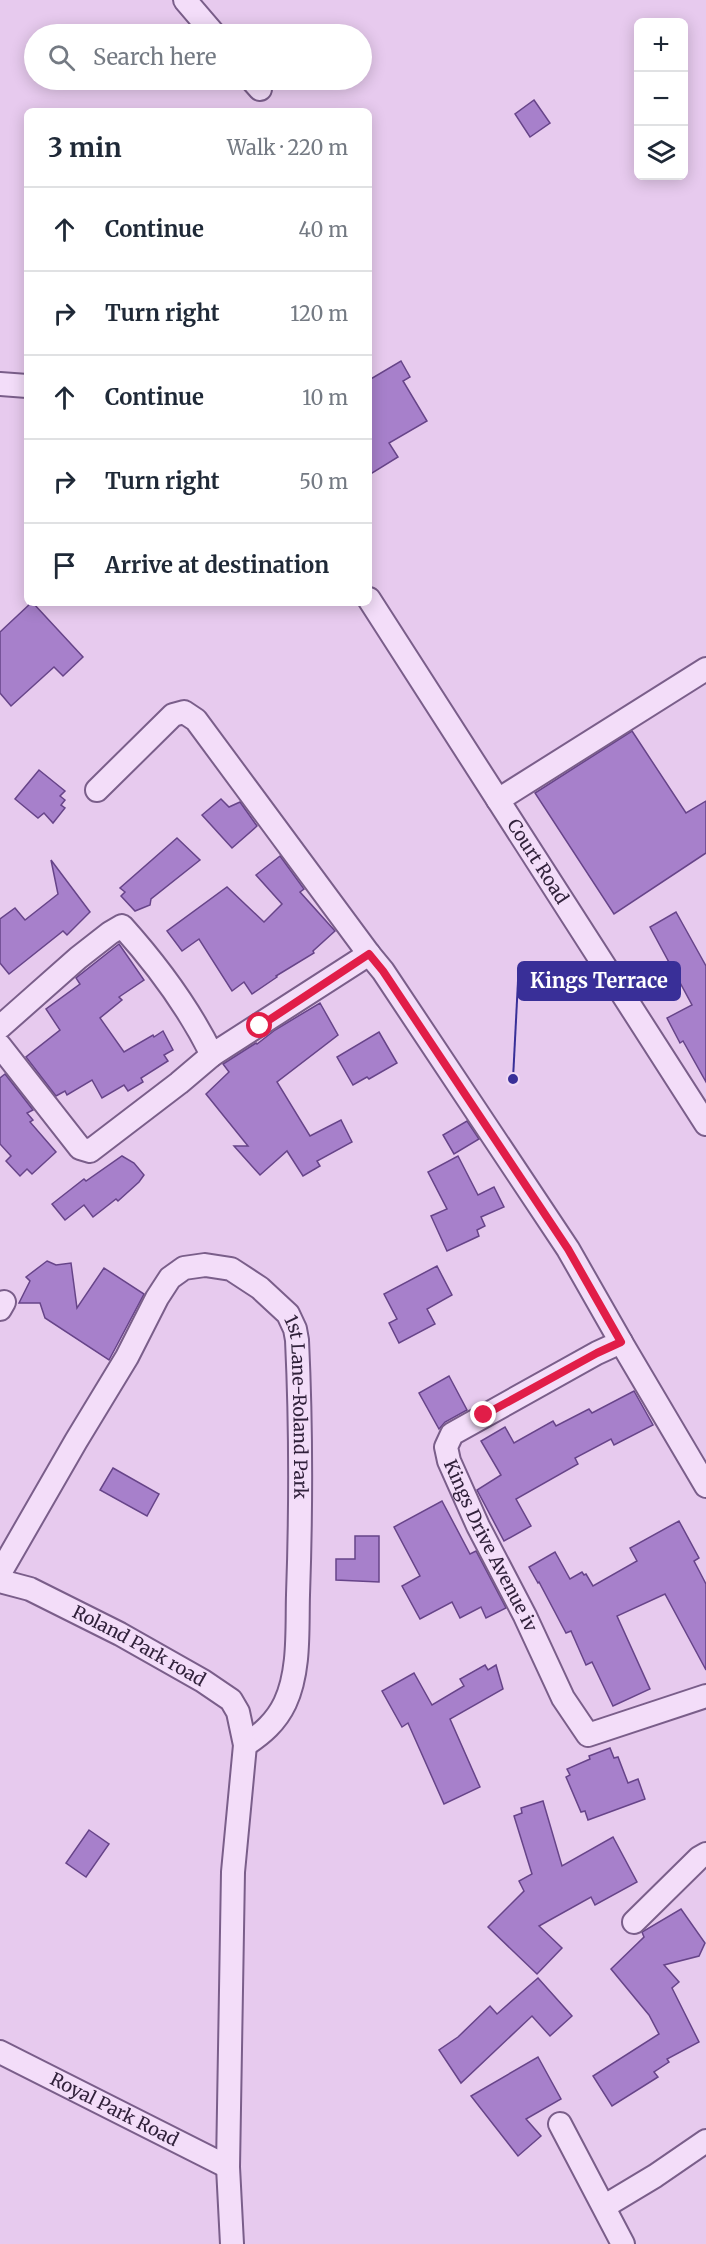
<!DOCTYPE html>
<meta charset="utf-8">
<style>
:root{--surface:#fff;--page:#f2f2f3;--text:#1f2937;--muted:#747a83;--line:#e0e1e3}
body{margin:0;font-family:Merriweather,serif;background:var(--page);color:var(--text)}
.controls{position:absolute;right:18px;top:18px;display:grid;overflow:hidden;border-radius:9px;box-shadow:0 3px 15px #0003}
.controls button{width:54px;height:54px;display:grid;place-items:center;padding:0;border:0;border-bottom:2px solid var(--line);background:var(--surface);color:var(--text);font:30px sans-serif}
.stop{position:absolute;width:18px;height:18px;margin:-14px;border:4px solid #e11d48;border-radius:50%;background:#fff}
.stop.end{background:#e11d48;border-color:#fff;box-shadow:0 2px 6px #0008}
.list{margin:0;padding:0;list-style:none}
h2{display:flex;justify-content:space-between;align-items:center;height:78px;margin:0;padding:0 24px;font-size:26px}
h2 small{font-size:20px;font-weight:400;color:var(--muted)}
.list li{display:grid;grid-template-columns:39px 1fr auto;gap:18px;align-items:center;box-sizing:border-box;height:84px;padding:0 24px;border-top:2px solid var(--line)}
.list b{display:block;font-size:22px;white-space:nowrap}
.list em{font-size:20px;font-style:normal;color:var(--muted)}
.icon{flex:none;width:33px;height:33px;fill:none;stroke:currentColor;stroke-width:2;stroke-linecap:round;stroke-linejoin:round}
.map{position:relative;flex:none;width:706px;height:2244px;overflow:hidden}
.search{position:absolute;background:var(--surface);box-shadow:0 3px 15px #0003;left:24px;top:24px;width:348px;height:66px;display:flex;align-items:center;gap:15px;box-sizing:border-box;padding:0 21px;border-radius:33px;color:var(--muted);font-size:22px}
.panel{position:absolute;background:var(--surface);box-shadow:0 3px 15px #0003;left:24px;top:108px;width:348px;height:498px;border-radius:9px}
.map>svg:first-child{display:block}
.building{fill:#a780cb;stroke:#674489;stroke-width:1.5}
.lines{fill:none;stroke-linecap:round;stroke-linejoin:round}
.minor-casing{stroke:#7a5e8a;stroke-width:26}
.minor{stroke:#f3ddf9;stroke-width:22}
.route{stroke:#e11d48;stroke-width:8}
.labels{text-anchor:middle;stroke-width:5;stroke-linejoin:round;paint-order:stroke}
.street-label{font-size:18px;fill:#31213b;stroke:#f0d9f5}
.leader{fill:none;stroke:#392f98;stroke-width:2}
.callout-dot{fill:#392f98;stroke:#f0d9f5;stroke-width:2}
.callout{fill:#392f98;stroke:#392f98;stroke-width:2}
.callout-label{font-size:20px;text-anchor:middle;font-weight:bold;fill:#fff}
</style>
<div class="map">
<svg width="706" height="2244" viewBox="0 0 706 2244">
<rect width="100%" height="100%" fill="#e7caee"/>
<g class="building">
<polygon points="534,100 550,123 530,137 515,114"/>
<polygon points="401,361 410,377 403,381 427,421 389,443 398,457 369,475 369,380"/>
<polygon points="31,603 33,603 83,657 63,676 54,667 11,706 0,693 0,632"/>
<polygon points="632,731 686,813 706,801 706,853 614,914 535,793"/>
<polygon points="39,770 65,791 60,796 65,800 61,805 65,808 53,823 44,813 38,818 15,799"/>
<polygon points="221,799 229,807 240,802 257,826 232,848 202,815"/>
<polygon points="177,838 200,860 151,899 150,905 135,911 121,896 125,892 120,888"/>
<polygon points="280,856 304,889 300,892 335,931 313,951 314,953 276,976 277,977 252,994 244,982 232,991 199,939 182,951 167,931 227,887 264,922 282,904 256,875"/>
<polygon points="51,860 90,912 67,935 63,931 9,974 0,963 0,919 15,908 25,920 58,894"/>
<polygon points="676,912 706,966 706,1082 683,1041 680,1043 667,1018 692,1005 650,927"/>
<polygon points="119,944 144,980 119,997 122,1000 100,1018 124,1052 153,1035 154,1037 163,1031 173,1050 164,1055 168,1061 141,1078 143,1082 128,1091 124,1085 102,1098 92,1080 67,1095 65,1091 56,1096 26,1057 60,1030 46,1009 80,984 76,978"/>
<polygon points="320,1003 338,1035 277,1082 310,1136 341,1120 352,1142 317,1161 320,1166 303,1176 287,1151 260,1175 234,1146 248,1146 206,1094 229,1072 223,1064 256,1043 257,1044 275,1030"/>
<polygon points="379,1032 397,1063 369,1079 367,1077 353,1085 337,1057"/>
<polygon points="5,1074 33,1110 27,1113 33,1120 30,1122 56,1152 32,1174 27,1169 20,1176 6,1161 11,1156 0,1144 0,1078"/>
<polygon points="467,1121 479,1139 454,1154 443,1135"/>
<polygon points="122,1156 134,1163 144,1175 139,1182 118,1201 116,1199 93,1217 84,1205 65,1220 52,1204 84,1179 86,1181"/>
<polygon points="458,1156 478,1195 494,1187 504,1207 481,1217 485,1226 477,1230 479,1236 447,1251 431,1216 447,1209 428,1172"/>
<polygon points="47,1261 56,1265 71,1263 77,1308 104,1268 144,1294 109,1360 45,1318 40,1303 19,1303 30,1281 26,1277"/>
<polygon points="437,1266 452,1295 427,1309 435,1324 399,1343 389,1323 397,1319 384,1294"/>
<polygon points="449,1376 467,1410 445,1422 439,1429 419,1393"/>
<polygon points="634,1391 653,1425 614,1445 611,1439 575,1458 578,1464 516,1499 531,1526 504,1541 477,1490 501,1475 481,1441 505,1427 514,1443 553,1421 556,1426 589,1409 592,1413"/>
<polygon points="113,1468 159,1494 147,1516 100,1490"/>
<polygon points="442,1501 470,1554 476,1551 506,1608 486,1618 481,1607 460,1618 452,1602 420,1619 402,1586 420,1576 394,1527"/>
<polygon points="679,1521 699,1558 694,1561 706,1584 706,1670 665,1594 617,1616 650,1689 613,1706 592,1662 586,1665 571,1631 566,1633 539,1582 538,1583 529,1567 555,1552 570,1579 582,1572 584,1575 586,1574 593,1586 637,1561 630,1548"/>
<polygon points="355,1536 379,1536 379,1582 336,1580 336,1559 355,1559"/>
<polygon points="485,1665 488,1670 496,1665 503,1689 450,1719 480,1787 444,1804 408,1723 402,1727 382,1691 414,1673 432,1705 464,1686 460,1679"/>
<polygon points="610,1748 614,1758 618,1757 628,1783 638,1779 645,1799 588,1820 585,1811 581,1812 566,1777 570,1775 567,1769 590,1759 589,1756"/>
<polygon points="543,1801 562,1866 613,1837 637,1882 595,1905 591,1897 539,1926 562,1948 537,1974 488,1927 524,1891 519,1881 532,1874 514,1816 522,1813 521,1808"/>
<polygon points="89,1830 109,1844 86,1877 66,1863"/>
<polygon points="681,1909 705,1943 699,1956 664,1965 679,1982 672,1988 699,2042 667,2059 669,2062 654,2072 658,2077 612,2106 593,2076 659,2034 649,2015 611,1969 644,1937 642,1932"/>
<polygon points="538,1978 572,2016 550,2036 532,2016 461,2083 439,2050 458,2037 490,2006 497,2014"/>
<polygon points="538,2057 561,2099 526,2119 541,2136 518,2156 471,2096"/>
</g>
<g class="lines">
<g class="minor-casing">
<g id="minor">
<polyline points="185,0 214,34"/>
<polyline points="252,80 260,89"/>
<polyline points="0,384 27,386"/>
<path id="s1" d="M 369,599 L 706,1124"/>
<path id="s2" d="M 97,790 L 173,715 L 184,712 L 196,720 L 369,954 L 383,971 L 568,1249 L 621,1342 L 597,1353 L 452,1434 L 446,1447 L 449,1461 L 478,1526 L 525,1616 L 563,1698 L 588,1735 L 706,1696"/>
<polyline points="498,800 706,669"/>
<path d="M 0,1027 L 78,958 L 110,933 L 122,926 C 157,965 189,1008 212,1055 L 369,954"/>
<polyline points="0,1046 80,1148 90,1151 179,1083 212,1055"/>
<polyline points="0,1309 4,1302"/>
<polyline points="621,1342 706,1486"/>
<path id="s3" d="M 0,1573 L 76,1441 L 127,1357 L 157,1298 L 170,1278 L 184,1268 L 205,1265 L 231,1269 L 260,1288 L 288,1314 L 295,1329 L 297,1340 C 301,1424 301,1510 298,1595 C 297,1629 300,1671 285,1703 C 276,1722 262,1734 245,1745"/>
<path id="s4" d="M 0,1581 L 30,1589 L 120,1634 L 203,1681 L 231,1700 L 238,1712 L 245,1745 L 233,1872 L 228,2167 L 232,2244"/>
<polyline points="634,1922 699,1858 706,1854"/>
<path id="s5" d="M 0,2052 L 228,2167"/>
<polyline points="560,2124 623,2244"/>
<polyline points="605,2206 655,2176 706,2141"/>
</g>
</g>
<use href="#minor" class="minor"/>
</g>
<g class="lines">
<polyline class="route" points="260,1026 369,954 383,971 568,1249 621,1342 597,1353 484,1415"/>
</g>
<g class="labels">
<g class="street-label">
<text dy="6" stroke="none"><textPath href="#s1" startOffset="312">Court Road</textPath></text>
<text dy="6" stroke="none"><textPath href="#s3" startOffset="573">1st Lane-Roland Park</textPath></text>
<text dy="6" stroke="none"><textPath href="#s2" startOffset="1202">Kings Drive Avenue iv</textPath></text>
<text dy="6" stroke="none"><textPath href="#s4" startOffset="154">Roland Park road</textPath></text>
<text dy="6" stroke="none"><textPath href="#s5" startOffset="128">Royal Park Road</textPath></text>
</g>
</g>
<path class="leader" d="M513 1079L518 981"/>
<circle class="callout-dot" cx="513" cy="1079" r="6"/>
<rect class="callout" x="518" y="962" width="162" height="38" rx="6"/>
<g class="callout-label">
<text x="599" y="988">Kings Terrace</text>
</g>
</svg>
<div class="controls">
<button>+</button>
<button>−</button>
<button><svg class="icon" aria-label="layers" viewBox="0 0 24 24"><path d="M12 4l9 5-9 5-9-5zM3 14l9 5 9-5"/></svg></button>
</div>
<div class="stop" style="left:260px;top:1026px"></div>
<div class="stop end" style="left:484px;top:1415px"></div>
<div class="search"><svg class="icon" aria-label="search" viewBox="0 0 24 24"><circle cx="10" cy="10" r="6"/><path d="M15 15l6 6"/></svg>Search here</div>
<section class="panel">
<h2>3 min<small>Walk · 220 m</small></h2>
<ul class="list">
<li><svg class="icon" aria-label="ahead" viewBox="0 0 24 24"><path d="M12 20V5M6 11l6-6 6 6"/></svg><div><b>Continue</b></div><em>40 m</em></li>
<li><svg class="icon" aria-label="right" viewBox="0 0 24 24"><path d="M7 20v-9h11M14 6l5 5-5 5"/></svg><div><b>Turn right</b></div><em>120 m</em></li>
<li><svg class="icon" aria-label="ahead" viewBox="0 0 24 24"><path d="M12 20V5M6 11l6-6 6 6"/></svg><div><b>Continue</b></div><em>10 m</em></li>
<li><svg class="icon" aria-label="right" viewBox="0 0 24 24"><path d="M7 20v-9h11M14 6l5 5-5 5"/></svg><div><b>Turn right</b></div><em>50 m</em></li>
<li><svg class="icon" aria-label="arrive" viewBox="0 0 24 24"><path d="M6 21V4h12l-3 4 3 4H6"/></svg><div><b>Arrive at destination</b></div></li>
</ul>
</section>
</div>
